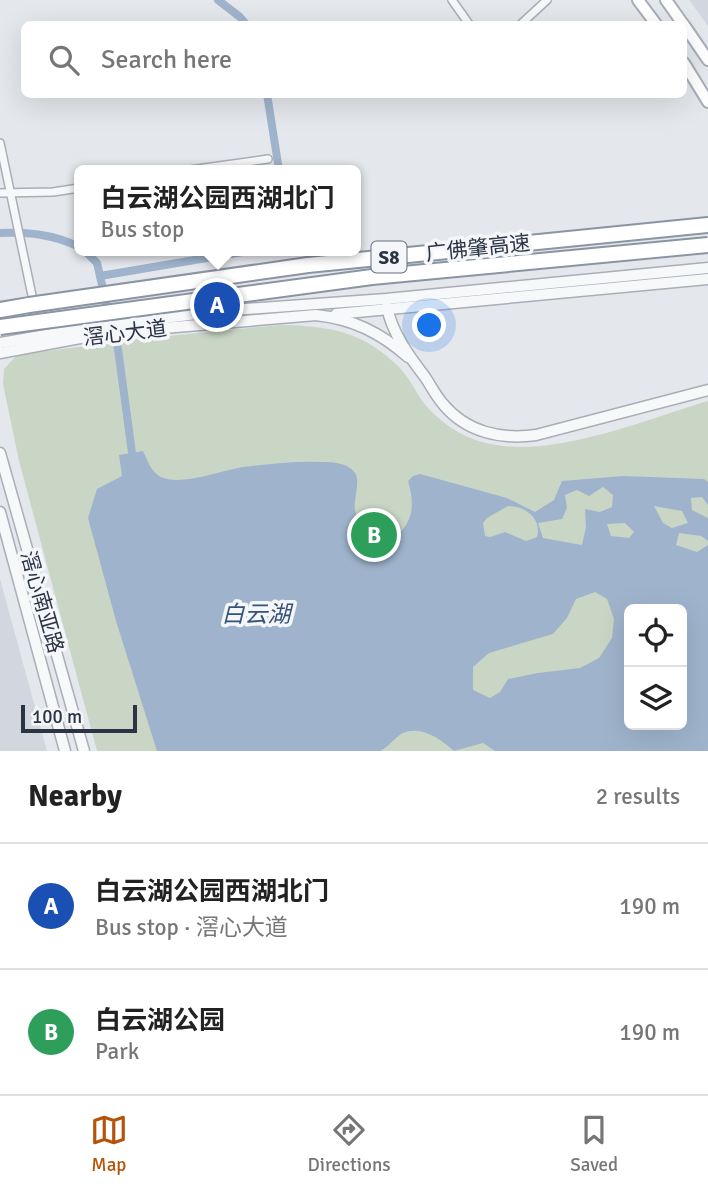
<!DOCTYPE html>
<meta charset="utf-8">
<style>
:root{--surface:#fff;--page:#f2f2f2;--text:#222;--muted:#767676;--line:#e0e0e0;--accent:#b45309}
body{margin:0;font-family:Signika,"Noto Sans SC",sans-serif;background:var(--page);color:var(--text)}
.controls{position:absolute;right:21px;bottom:21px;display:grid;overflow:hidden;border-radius:10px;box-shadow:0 7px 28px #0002}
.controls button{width:63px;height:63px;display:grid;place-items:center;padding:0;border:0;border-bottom:2px solid var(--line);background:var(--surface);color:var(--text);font:35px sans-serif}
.scale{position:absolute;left:21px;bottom:18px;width:116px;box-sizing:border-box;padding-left:7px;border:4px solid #2b3445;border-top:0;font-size:19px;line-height:24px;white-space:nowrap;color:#2b3445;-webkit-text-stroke:5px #f4f6f9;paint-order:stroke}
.you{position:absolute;left:430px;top:326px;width:24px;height:24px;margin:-18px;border:5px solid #fff;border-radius:50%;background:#1a73e8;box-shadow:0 0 0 10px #1a73e833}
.badge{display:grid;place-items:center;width:46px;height:46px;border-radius:50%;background:var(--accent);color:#fff;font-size:23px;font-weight:700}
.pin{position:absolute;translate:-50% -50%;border:4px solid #fff;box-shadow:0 2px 7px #0006}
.popup{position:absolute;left:74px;top:165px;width:287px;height:91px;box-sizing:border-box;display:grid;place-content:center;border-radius:10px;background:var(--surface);filter:drop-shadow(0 2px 5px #0005);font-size:23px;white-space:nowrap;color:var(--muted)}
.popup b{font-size:26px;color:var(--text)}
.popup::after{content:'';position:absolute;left:50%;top:100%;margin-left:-14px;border:14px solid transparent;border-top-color:var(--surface)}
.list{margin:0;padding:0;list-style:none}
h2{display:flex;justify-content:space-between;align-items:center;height:91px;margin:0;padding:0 28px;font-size:30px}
h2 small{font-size:23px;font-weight:400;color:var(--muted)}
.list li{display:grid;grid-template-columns:46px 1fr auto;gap:21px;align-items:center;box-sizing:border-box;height:126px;padding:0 28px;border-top:2px solid var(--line)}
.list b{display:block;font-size:26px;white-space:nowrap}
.list p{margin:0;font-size:23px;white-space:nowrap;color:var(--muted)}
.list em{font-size:23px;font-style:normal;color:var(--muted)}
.icon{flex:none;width:38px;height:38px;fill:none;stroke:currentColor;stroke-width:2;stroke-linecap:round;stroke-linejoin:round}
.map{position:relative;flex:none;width:708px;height:751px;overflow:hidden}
.search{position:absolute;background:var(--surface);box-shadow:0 7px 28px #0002;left:21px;right:21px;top:21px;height:77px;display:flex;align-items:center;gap:18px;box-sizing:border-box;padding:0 24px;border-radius:10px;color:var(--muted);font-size:26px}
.sheet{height:343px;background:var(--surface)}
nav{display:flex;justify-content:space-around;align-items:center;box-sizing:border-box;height:98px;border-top:2px solid var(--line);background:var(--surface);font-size:19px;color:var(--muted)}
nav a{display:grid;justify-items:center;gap:4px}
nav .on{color:var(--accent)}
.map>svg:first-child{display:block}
.built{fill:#d2d6de}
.green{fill:#c9d6c5;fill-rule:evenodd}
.water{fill:#9fb4cc;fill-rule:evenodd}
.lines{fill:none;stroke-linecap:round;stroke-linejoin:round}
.canal{stroke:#9fb4cc;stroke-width:8}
.minor-casing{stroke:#a9aeb7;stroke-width:10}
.tertiary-casing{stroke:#a9aeb7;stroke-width:13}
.secondary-casing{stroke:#a9aeb7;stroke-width:14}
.motorway-casing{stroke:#8b94a3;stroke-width:18}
.minor{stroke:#f7f8fa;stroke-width:7}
.tertiary{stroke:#f7f8fa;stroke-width:10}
.secondary{stroke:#fff;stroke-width:10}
.motorway{stroke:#fff;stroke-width:14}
.motorway-bridge-casing{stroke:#8b94a3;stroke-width:18;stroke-linecap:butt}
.motorway-bridge{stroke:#fff;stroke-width:14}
.labels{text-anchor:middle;stroke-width:7;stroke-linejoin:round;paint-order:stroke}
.shield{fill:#f4f6f9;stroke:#676e7b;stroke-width:2}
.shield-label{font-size:19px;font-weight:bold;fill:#2b3445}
.street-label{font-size:21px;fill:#2b3445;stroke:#f4f6f9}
.water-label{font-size:23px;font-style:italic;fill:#34527a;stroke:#f4f6f9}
</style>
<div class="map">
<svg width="708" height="751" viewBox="0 0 708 751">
<rect width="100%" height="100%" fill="#e4e7ec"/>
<g class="built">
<polygon points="689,0 708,0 708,26"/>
<polygon points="0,579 47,751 0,751"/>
</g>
<path class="green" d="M 280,325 C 330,326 363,331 400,368 C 409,378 414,388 421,399 C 438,423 467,441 496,445 C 558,456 648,419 708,401 L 708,751 L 97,751 L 19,461 L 3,384 L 4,369 L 17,355 L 138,339 ZM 629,609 L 682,609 L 682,725 L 629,725 Z"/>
<path class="water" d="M 143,451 C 147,460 152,473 161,477 C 183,487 226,468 251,466 C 274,464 297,461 320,462 C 331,462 348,462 355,473 C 361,482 353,499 355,510 C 358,528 379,549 397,535 C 404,530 409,521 411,513 C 413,501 411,492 408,481 L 413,476 L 420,474 L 507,498 L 535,512 L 554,500 L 562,481 L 623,476 L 704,479 L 708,482 L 708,505 L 702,497 L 691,498 L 692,510 L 708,518 L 708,541 L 701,536 L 679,533 L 676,545 L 697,552 L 708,545 L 708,751 L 495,751 L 483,743 L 454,751 C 441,739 421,725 403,733 C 395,737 389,747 380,751 L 157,751 L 116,621 L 88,518 L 97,489 L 122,476 L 119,455 ZM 603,487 L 613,495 L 612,507 L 600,512 L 585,509 L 586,527 L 582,545 L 543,538 L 538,523 L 562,519 L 567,508 L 565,495 L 577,490 L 589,496 ZM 508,506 C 525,506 542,518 537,537 L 526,541 L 505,532 L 490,537 L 485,536 L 483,523 L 487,518 ZM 654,506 L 682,511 L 688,523 L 672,528 L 663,523 ZM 625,523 L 634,532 L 629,538 L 611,536 L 607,524 ZM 595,592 L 607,599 L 614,619 L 612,638 L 599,658 L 580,668 L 538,673 L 508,679 L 500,692 L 490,698 L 473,690 L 473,667 L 489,653 L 553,634 L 567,618 L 576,599 ZM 629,609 L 682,609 L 682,725 L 629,725 Z"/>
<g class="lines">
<g class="canal">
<polyline points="218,0 240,17 246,24"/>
<polyline points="267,94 279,170"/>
<path d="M 0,233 C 28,232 53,234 79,247"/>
<polyline points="85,251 97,263 109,315"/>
<polyline points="100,276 248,251"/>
<polyline points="112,328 118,349 132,453"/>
</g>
<g class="minor-casing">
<g id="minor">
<polyline points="452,0 469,24"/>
<polyline points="521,24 547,0"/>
<polyline points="0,143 38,324"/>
<polyline points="190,170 268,159"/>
<polyline points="0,193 53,192 79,188"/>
</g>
</g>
<g class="tertiary-casing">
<g id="tertiary">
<path d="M 387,307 C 392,333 409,356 425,377 C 431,386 436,396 443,404 C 466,432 501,440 536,435 L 708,390"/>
<polyline points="336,314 708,279"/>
<polyline points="0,343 80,329 219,311 386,299 708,268"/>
<path d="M 0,353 L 80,338 L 140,330 L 316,315 C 353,319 381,333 408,357"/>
<polyline points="0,453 84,751"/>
<polyline points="0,512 65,751"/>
</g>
</g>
<g class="secondary-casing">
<g id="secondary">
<polyline points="638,0 656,24"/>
<polyline points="666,0 683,24"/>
<polyline points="684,25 708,60"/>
<polyline points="684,63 708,102"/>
</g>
</g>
<g class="motorway-casing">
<g id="motorway">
<polyline points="308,265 708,225"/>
<polyline points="0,310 29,305"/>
</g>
</g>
<use href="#minor" class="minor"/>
<use href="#tertiary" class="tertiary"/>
<use href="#secondary" class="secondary"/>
<use href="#motorway" class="motorway"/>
<g class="motorway-bridge-casing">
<g id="motorway-bridge">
<polyline points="29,305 308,265"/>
<polyline points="0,327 372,277 708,245"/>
</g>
</g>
<use href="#motorway-bridge" class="motorway-bridge"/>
</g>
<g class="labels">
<rect class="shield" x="371.5" y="241.5" width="35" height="31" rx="5"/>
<g class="shield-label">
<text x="389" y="264">S8</text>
</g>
<g class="street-label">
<text transform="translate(478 248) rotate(-6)" y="7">广佛肇高速</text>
<text transform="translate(125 333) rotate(-7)" y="7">滘心大道</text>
<text transform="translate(42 602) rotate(74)" y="7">滘心南亚路</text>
</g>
<g class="water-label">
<text x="256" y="622">白云湖</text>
</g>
</g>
</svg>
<div class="controls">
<button><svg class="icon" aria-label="locate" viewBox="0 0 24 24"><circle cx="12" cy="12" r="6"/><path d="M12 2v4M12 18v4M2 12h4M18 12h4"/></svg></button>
<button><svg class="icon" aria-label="layers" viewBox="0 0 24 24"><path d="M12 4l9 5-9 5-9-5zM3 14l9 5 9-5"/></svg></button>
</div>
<div class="scale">100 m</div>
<div class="you"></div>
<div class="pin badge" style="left:217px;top:305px;background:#1a4fb4">A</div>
<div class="popup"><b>白云湖公园西湖北门</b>Bus stop</div>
<div class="pin badge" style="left:374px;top:535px;background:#2e9e5b">B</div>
<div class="search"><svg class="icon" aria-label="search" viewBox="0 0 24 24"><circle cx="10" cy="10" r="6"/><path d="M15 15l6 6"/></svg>Search here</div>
</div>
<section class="sheet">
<h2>Nearby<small>2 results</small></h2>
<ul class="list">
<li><span class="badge" style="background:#1a4fb4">A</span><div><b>白云湖公园西湖北门</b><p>Bus stop · 滘心大道</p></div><em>190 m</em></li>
<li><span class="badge" style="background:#2e9e5b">B</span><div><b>白云湖公园</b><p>Park</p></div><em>190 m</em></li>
</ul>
</section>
<nav>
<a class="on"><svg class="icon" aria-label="map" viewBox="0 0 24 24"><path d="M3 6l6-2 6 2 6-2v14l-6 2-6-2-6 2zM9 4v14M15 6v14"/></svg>Map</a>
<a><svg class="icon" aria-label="directions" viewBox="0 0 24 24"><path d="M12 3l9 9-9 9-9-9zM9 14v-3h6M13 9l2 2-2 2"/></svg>Directions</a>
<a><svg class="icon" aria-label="saved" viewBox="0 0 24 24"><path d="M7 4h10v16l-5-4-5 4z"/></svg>Saved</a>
</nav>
